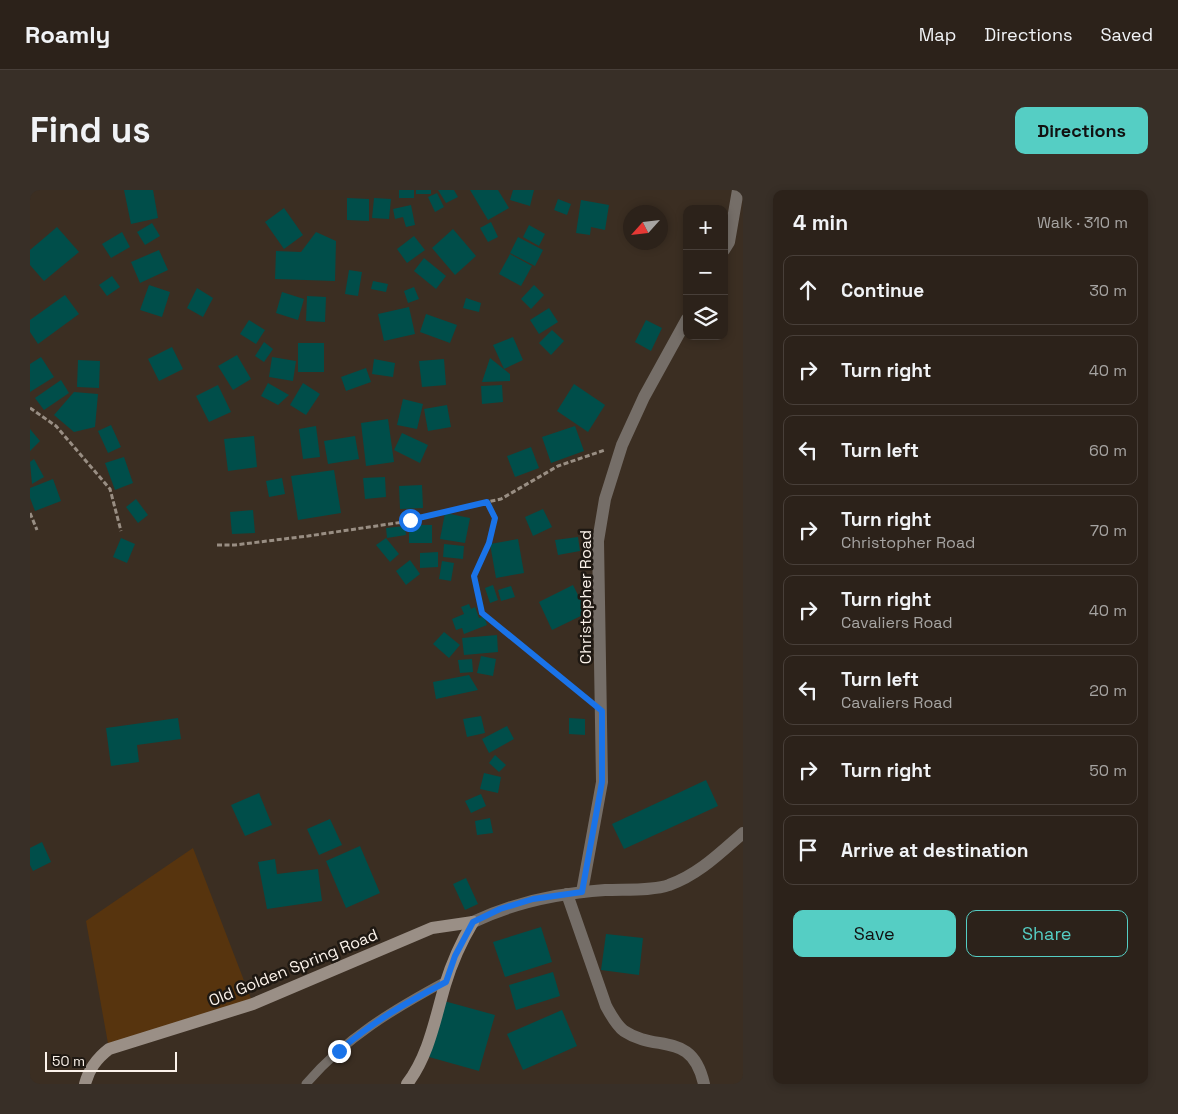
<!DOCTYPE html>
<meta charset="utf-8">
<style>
:root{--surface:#2c221a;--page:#382f27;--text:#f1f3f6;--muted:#a6a4a2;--line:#483f39;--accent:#55cec4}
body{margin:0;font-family:"Space Grotesk",sans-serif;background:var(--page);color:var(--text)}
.controls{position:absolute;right:15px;top:15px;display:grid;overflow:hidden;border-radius:10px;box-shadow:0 2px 8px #0003}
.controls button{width:45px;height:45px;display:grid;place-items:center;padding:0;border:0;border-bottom:1px solid var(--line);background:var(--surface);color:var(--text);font:25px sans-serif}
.compass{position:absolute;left:593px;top:15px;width:45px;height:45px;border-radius:50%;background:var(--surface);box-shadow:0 2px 8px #0003;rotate:243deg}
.scale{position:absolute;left:15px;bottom:12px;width:132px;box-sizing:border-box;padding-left:5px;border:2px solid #fcf3eb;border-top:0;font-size:14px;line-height:18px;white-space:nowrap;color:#fcf3eb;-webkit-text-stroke:4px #1e1812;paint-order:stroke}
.stop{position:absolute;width:15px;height:15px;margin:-11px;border:4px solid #1a73e8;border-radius:50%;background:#fff}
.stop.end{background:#1a73e8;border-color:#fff;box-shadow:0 1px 5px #0008}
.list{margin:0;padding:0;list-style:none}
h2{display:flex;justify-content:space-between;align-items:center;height:65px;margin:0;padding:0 20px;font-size:21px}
h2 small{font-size:16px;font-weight:400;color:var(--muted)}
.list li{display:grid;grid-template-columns:32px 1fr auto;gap:15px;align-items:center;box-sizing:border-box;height:70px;margin:0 10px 10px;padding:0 10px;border:1px solid var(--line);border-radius:10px}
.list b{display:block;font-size:19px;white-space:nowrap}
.list p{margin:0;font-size:16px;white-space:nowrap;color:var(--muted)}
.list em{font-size:16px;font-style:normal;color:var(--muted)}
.actions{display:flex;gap:10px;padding:15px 20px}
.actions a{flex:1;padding:11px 0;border:1px solid var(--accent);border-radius:10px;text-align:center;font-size:18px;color:var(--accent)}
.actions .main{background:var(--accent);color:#111}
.icon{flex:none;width:28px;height:28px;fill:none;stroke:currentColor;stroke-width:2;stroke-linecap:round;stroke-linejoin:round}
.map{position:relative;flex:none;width:713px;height:894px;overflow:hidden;border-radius:10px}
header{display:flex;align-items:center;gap:30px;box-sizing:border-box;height:70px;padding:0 25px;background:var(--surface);border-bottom:1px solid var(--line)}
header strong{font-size:24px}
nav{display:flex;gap:28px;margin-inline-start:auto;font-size:18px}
.intro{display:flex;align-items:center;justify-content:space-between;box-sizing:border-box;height:120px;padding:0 30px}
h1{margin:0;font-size:35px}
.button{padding:12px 22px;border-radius:10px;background:var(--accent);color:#111;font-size:18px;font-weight:700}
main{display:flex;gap:30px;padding:0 30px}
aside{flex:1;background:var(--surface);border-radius:10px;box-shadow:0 2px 8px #0003}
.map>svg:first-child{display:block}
.green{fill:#57340e}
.building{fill:#004e4a}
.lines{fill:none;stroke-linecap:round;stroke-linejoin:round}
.path{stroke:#998e83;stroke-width:3;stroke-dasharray:5 2.5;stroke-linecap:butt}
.service{stroke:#756e68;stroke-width:9}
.minor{stroke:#756e68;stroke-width:12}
.tertiary{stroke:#756e68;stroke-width:12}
.secondary{stroke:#9a8f86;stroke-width:12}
.route{stroke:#1a73e8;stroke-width:6}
.labels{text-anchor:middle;stroke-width:5;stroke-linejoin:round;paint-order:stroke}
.street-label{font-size:16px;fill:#fcf3eb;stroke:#1e1812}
</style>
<header>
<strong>Roamly</strong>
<nav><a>Map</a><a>Directions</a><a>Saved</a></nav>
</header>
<div class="intro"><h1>Find us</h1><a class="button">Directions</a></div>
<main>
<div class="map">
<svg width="713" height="894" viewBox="0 0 713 894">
<rect width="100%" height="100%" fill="#3b2e22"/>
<polygon class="green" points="163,658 223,814 79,859 56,731"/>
<g class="building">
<polygon points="94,0 123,0 128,28 101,34"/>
<rect x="369" y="0" width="15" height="8"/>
<rect x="386" y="0" width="15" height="4"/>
<polygon points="408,0 424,0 428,7 416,13"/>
<polygon points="440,0 468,0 479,18 458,30"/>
<polygon points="483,0 504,0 500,16 480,10"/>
<polygon points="407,3 414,17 405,22 398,7"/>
<polygon points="317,8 339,9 339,31 317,30"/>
<polygon points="344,8 361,9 359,29 342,28"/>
<polygon points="528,9 541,14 537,25 524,20"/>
<polygon points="551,10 579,15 575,40 561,37 560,45 546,43"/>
<polygon points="381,15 385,35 376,37 373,27 365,29 363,19"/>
<polygon points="254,18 273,45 254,59 235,32"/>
<polygon points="461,32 468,47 458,52 450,38"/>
<polygon points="122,33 130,46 115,55 107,42"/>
<polygon points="499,35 515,44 509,56 493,47"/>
<polygon points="27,37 49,62 14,91 0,75 0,60"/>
<polygon points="423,39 446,66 425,85 402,58"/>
<polygon points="92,42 100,57 81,68 72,54"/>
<polygon points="286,42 306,51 305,91 245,89 246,61 271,62"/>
<polygon points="384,46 395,60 377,73 367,59"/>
<polygon points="488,47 513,60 505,76 480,63"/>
<polygon points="129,60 138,80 110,93 101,72"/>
<polygon points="480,64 502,76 491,96 469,84"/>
<polygon points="394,68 416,86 406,99 384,81"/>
<polygon points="319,80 332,82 328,106 315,104"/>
<polygon points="82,86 90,97 77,106 69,95"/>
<polygon points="343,91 358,94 356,102 341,99"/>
<polygon points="119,95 140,102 132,127 110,120"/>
<polygon points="504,95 514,105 501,119 491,109"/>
<polygon points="384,97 389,109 378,113 374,101"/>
<polygon points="167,98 183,108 173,127 157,118"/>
<polygon points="252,102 274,109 268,130 246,123"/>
<polygon points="35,105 49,124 8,154 0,142 0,130"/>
<polygon points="277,106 296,107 295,132 276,131"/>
<polygon points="436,108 451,113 449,122 433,118"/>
<polygon points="379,117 385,144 354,151 348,124"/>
<polygon points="519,118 528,132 509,144 500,130"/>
<polygon points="396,124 427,135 420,153 390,142"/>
<polygon points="219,130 235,140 226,154 210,144"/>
<polygon points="616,130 632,138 621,161 605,152"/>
<polygon points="522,140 534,151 521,165 509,153"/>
<polygon points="483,147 493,170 474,179 463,155"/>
<polygon points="234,152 243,159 234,172 225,166"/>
<rect x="268" y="153" width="26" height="29"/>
<polygon points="142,157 153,179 129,191 118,169"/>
<polygon points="207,165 221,189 203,200 188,176"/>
<polygon points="11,167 24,187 0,202 0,174"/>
<polygon points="242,167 266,171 263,191 239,187"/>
<polygon points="460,168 480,184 480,191 452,192"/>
<polygon points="344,169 365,173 363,187 342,184"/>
<polygon points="414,169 416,195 392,197 389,171"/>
<polygon points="48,170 70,171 69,198 47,197"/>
<polygon points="336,178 341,192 316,201 311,187"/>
<polygon points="31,190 39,203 14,220 5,208"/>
<polygon points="238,193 259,205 248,215 231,206"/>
<polygon points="273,193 290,204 276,225 260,215"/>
<polygon points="544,194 575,215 558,242 527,221"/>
<polygon points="188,195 201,222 179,232 166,206"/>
<polygon points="472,195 473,212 452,214 451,196"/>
<polygon points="44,202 68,204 65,237 44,242 24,225"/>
<polygon points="373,209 393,214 387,239 367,235"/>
<polygon points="417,215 421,237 398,241 394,219"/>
<polygon points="358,229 364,272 336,276 331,233"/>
<polygon points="81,235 91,257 78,263 68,241"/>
<polygon points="286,236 290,267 273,269 269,239"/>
<polygon points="545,236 554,261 521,273 512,247"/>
<polygon points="0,239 10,251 0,261"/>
<polygon points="372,243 398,255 390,273 364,260"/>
<polygon points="224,246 227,277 198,281 194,249"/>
<polygon points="325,246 329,269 298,274 294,251"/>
<polygon points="501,257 509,278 485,287 477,266"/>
<polygon points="94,267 103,293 85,300 75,273"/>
<polygon points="4,269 14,287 2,294 0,272"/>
<polygon points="304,280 311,323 268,330 261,286"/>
<polygon points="355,287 356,307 335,309 333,288"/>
<polygon points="252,288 255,304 239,307 236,291"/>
<polygon points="23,289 31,311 5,321 0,308 0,298"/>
<polygon points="392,295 393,318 370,319 369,296"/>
<polygon points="106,309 118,325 108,333 96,317"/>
<polygon points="513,319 522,337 503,346 495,327"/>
<polygon points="223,320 225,343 202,344 200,322"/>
<polygon points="415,323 440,328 435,353 410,349"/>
<rect x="379" y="335" width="23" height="18"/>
<polygon points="375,336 376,345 357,348 356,338"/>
<polygon points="548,347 550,361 528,365 525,350"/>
<polygon points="91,348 105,354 97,373 83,367"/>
<polygon points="356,348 369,364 360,372 346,355"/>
<polygon points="488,349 494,383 466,388 460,354"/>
<polygon points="414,354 434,356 433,369 413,367"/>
<polygon points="408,362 408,377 390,378 390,363"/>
<polygon points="380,370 390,384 376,395 366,381"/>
<polygon points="412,371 424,373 421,391 409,389"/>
<polygon points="463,395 468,410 460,413 455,398"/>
<polygon points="543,395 557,423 522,440 509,412"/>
<polygon points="481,396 485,407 471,411 468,400"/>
<polygon points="439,414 441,419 445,417 449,428 454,426 457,435 434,444 432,438 426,440 422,429 434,424 431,417"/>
<polygon points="414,442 430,455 419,468 403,454"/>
<polygon points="467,445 468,462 434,465 432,448"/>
<polygon points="451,466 466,469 463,486 447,483"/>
<polygon points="442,469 443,482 430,483 428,470"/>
<polygon points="439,485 448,500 406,509 403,492"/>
<polygon points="451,526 455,543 437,547 433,529"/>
<polygon points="148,528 151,549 107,555 109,572 81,576 76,538"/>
<polygon points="539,528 555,529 555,545 539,544"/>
<polygon points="477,536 484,549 459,563 452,549"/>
<polygon points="465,565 476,575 469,582 459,573"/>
<polygon points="454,583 471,587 468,603 450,599"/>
<polygon points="676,590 688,616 594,659 582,634"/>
<polygon points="229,603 242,635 215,646 201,615"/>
<polygon points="451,604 456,616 441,623 435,611"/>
<polygon points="460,628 463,643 447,645 445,631"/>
<polygon points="300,629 312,655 289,665 277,639"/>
<polygon points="12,652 21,672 3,681 0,675 0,658"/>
<polygon points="330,656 350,703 316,718 296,671"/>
<polygon points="245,669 247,684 288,679 292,711 237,719 228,672"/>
<polygon points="436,688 448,714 435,720 423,694"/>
<polygon points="511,737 522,772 475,787 463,752"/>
<polygon points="576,744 613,748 609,785 571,780"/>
<polygon points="523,782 530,806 486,820 479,795"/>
<polygon points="414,811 465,825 449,881 399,867"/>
<polygon points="532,820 547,856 493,880 477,844"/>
</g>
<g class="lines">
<g class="path">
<polyline points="0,218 26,236 80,299 91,341"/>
<polyline points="457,312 465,329 459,353 444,386 452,423 556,508"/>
<polyline points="0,323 7,340"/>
<polyline points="187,355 205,355 278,346 380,331 457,312 471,309 528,276 575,260"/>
</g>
<path class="service" d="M 276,894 C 315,848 364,819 416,791"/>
<g class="minor">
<polyline points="694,60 699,52 708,0"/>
<polyline points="552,702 572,592 568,351 575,309 592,255 614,207 657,129"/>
<path d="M 537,704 L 576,816 C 581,825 586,835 594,841 C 627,863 662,840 674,894"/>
</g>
<path class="tertiary" d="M 443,732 C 485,712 528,703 575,700 C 593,699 623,701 639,695 C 668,685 690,663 713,643"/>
<g class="secondary">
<path d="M 55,894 C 59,879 66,869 79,859 L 223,814 L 402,738 L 443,732"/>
<path d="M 377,894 C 399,865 405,829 415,795 C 422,772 431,752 443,732"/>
</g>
</g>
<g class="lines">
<path class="route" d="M 309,861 C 342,832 377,812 416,792 L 425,766 L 443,732 L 470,719 L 503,709 L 552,702 L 572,592 L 572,521 L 452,423 L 444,386 L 459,353 L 465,328 L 457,312 L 380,330"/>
</g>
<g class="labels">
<g class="street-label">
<text transform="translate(555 407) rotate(-90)" y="6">Christopher Road</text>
<text transform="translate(263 777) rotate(-22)" y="6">Old Golden Spring Road</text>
</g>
</g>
</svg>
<div class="controls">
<button>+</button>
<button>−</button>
<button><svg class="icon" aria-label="layers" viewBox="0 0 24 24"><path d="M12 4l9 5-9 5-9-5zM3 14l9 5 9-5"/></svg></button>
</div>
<svg class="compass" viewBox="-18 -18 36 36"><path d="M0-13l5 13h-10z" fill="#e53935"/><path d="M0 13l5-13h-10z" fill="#a6a4a2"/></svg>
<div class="scale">50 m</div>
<div class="stop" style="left:380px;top:330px"></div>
<div class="stop end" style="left:309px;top:861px"></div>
</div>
<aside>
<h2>4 min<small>Walk · 310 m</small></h2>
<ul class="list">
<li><svg class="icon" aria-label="ahead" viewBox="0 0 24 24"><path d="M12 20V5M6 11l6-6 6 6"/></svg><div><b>Continue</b></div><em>30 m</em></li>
<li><svg class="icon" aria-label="right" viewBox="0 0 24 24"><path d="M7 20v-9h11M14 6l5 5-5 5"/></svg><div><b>Turn right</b></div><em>40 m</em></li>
<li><svg class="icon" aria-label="left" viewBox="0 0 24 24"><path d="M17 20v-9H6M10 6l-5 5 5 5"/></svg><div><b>Turn left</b></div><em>60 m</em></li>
<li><svg class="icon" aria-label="right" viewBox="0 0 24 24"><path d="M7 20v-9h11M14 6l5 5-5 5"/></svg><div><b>Turn right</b><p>Christopher Road</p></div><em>70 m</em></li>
<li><svg class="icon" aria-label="right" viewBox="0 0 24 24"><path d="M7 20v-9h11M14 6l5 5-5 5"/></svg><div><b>Turn right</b><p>Cavaliers Road</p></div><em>40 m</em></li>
<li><svg class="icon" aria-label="left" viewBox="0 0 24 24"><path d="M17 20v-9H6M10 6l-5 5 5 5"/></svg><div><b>Turn left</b><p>Cavaliers Road</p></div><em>20 m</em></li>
<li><svg class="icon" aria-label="right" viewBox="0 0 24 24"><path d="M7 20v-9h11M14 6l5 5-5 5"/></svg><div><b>Turn right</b></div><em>50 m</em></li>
<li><svg class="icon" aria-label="arrive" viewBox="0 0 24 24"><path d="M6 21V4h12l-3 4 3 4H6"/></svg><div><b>Arrive at destination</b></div></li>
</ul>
<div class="actions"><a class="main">Save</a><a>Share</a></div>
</aside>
</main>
